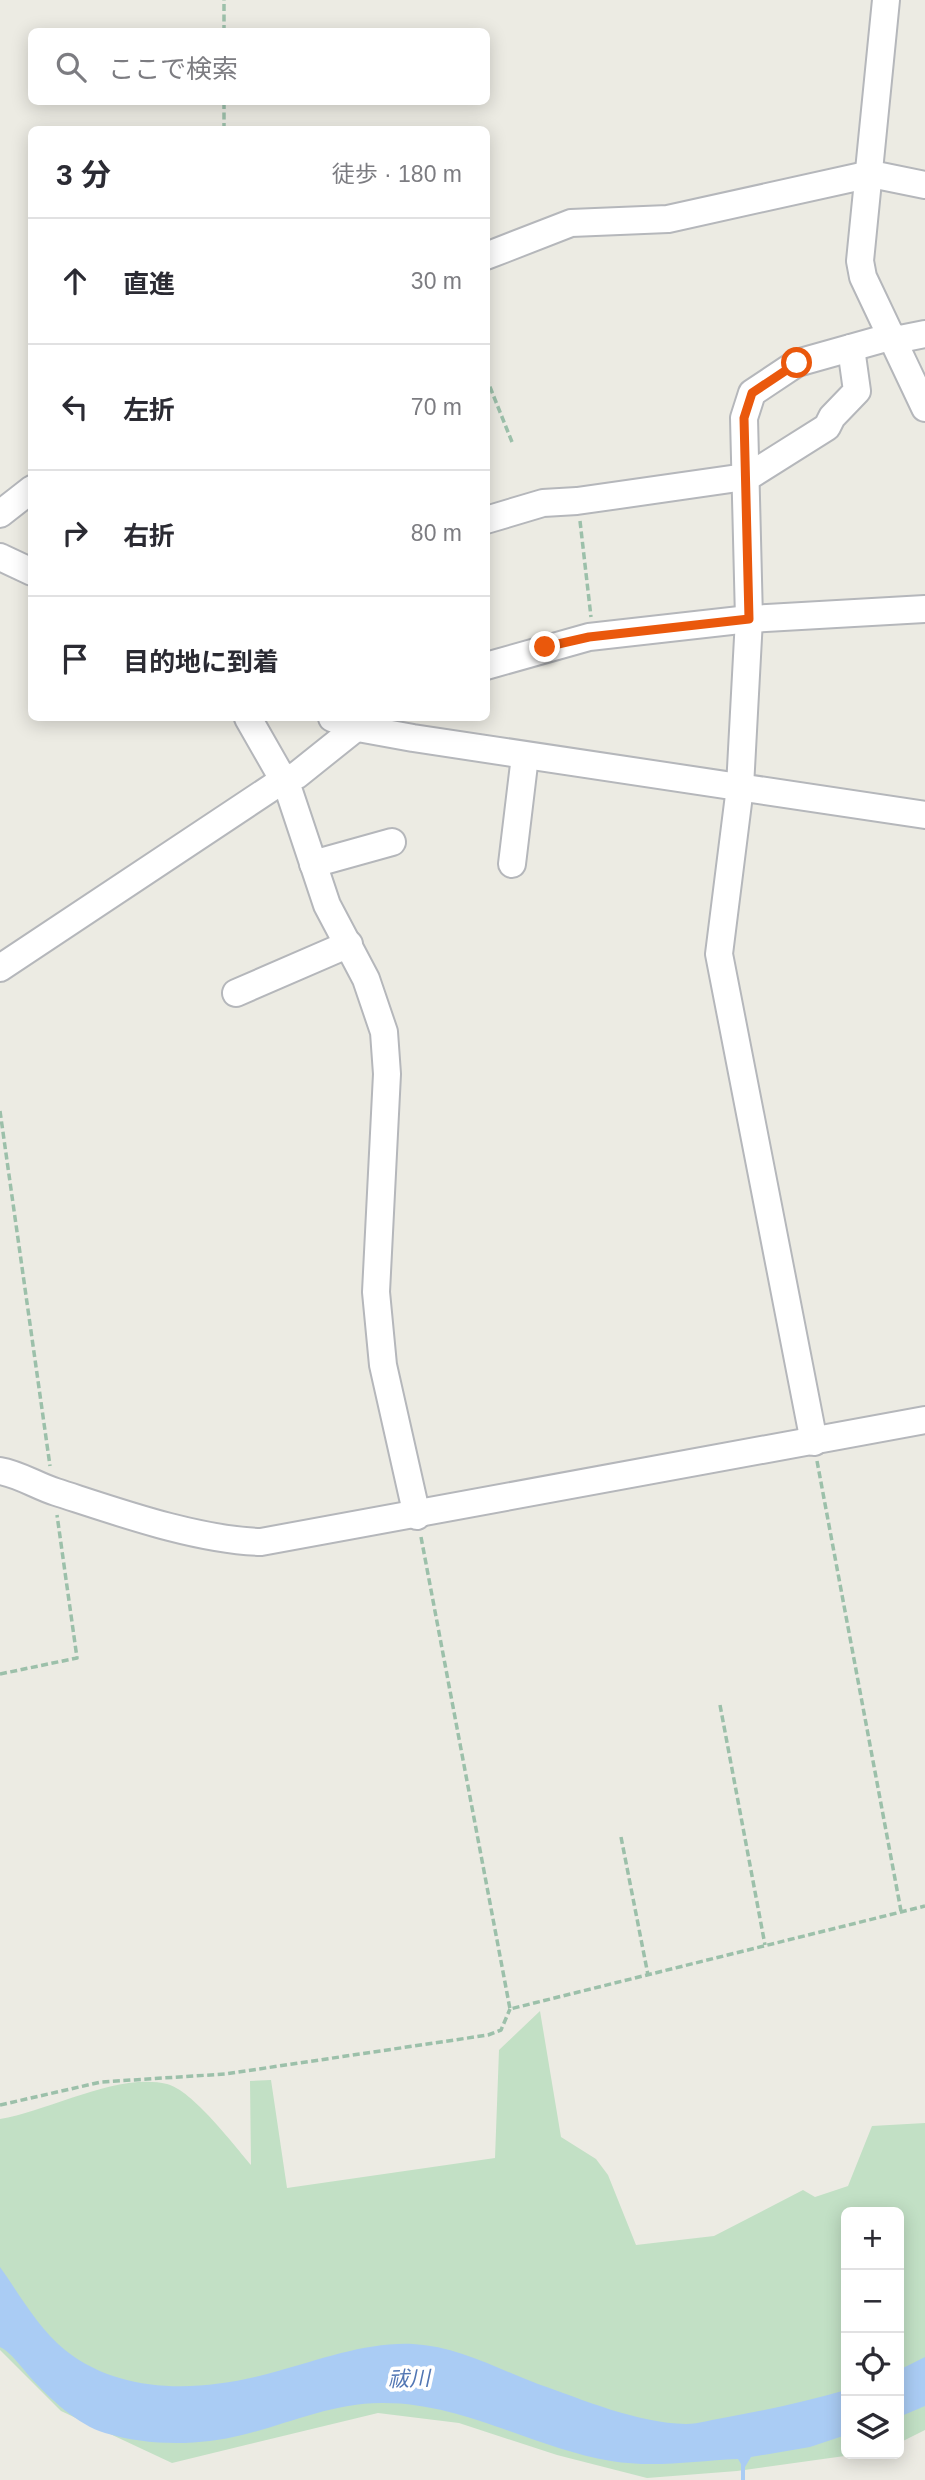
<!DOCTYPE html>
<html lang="ja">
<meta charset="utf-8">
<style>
:root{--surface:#fff;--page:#f7f7f7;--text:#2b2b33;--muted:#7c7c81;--line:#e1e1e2}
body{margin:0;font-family:Arial,"Noto Sans JP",sans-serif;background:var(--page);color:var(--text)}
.controls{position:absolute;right:21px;bottom:21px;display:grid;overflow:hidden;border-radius:10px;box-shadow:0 4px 18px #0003}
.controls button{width:63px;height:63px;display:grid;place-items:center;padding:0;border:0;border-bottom:2px solid var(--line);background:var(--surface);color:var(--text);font:35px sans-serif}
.stop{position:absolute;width:21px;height:21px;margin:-16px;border:5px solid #ea580c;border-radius:50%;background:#fff}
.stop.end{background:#ea580c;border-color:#fff;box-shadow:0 2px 7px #0008}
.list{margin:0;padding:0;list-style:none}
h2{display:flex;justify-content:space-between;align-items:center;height:91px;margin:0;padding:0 28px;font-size:30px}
h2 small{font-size:23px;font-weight:400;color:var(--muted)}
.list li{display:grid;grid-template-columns:46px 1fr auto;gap:21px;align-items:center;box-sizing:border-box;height:126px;padding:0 28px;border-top:2px solid var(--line)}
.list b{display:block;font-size:26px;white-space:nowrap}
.list em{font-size:23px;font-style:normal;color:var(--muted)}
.icon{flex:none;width:38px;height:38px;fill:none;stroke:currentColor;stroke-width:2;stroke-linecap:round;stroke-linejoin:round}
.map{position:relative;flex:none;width:925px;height:2480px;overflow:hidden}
.search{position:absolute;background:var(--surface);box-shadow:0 4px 18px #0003;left:28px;top:28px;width:462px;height:77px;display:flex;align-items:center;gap:18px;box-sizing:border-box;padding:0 24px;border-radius:10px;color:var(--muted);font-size:26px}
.panel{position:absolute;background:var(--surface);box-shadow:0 4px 18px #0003;left:28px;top:126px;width:462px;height:595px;border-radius:10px}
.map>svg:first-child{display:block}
.green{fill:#c2e0c5}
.water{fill:#aaccf4}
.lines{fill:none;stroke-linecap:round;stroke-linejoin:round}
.minor-casing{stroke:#b5b7bb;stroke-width:30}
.path{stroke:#9cc0aa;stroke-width:3.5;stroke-dasharray:7 3.5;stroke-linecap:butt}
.minor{stroke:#fff;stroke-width:26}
.route{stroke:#ea580c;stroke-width:9}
.labels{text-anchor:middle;stroke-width:7;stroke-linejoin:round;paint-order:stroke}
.water-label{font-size:21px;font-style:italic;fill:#5176b3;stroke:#fff}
</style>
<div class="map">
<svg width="925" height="2480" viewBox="0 0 925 2480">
<rect width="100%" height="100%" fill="#ecebe3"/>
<path class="green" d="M 540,2011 L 561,2137 L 596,2159 L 608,2175 L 636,2245 L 714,2236 L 803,2190 L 815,2197 L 848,2186 L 872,2126 L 925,2123 L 925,2430 L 899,2443 L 899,2212 L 846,2212 L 846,2454 L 859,2454 L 737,2471 L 647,2478 L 557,2455 L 459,2423 L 378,2413 L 172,2463 L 61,2411 L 0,2350 L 0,2119 C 49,2111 118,2072 167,2084 C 192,2090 234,2145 251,2165 L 250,2081 L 271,2080 L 287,2188 L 495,2158 L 499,2050 Z"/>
<g class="water">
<path d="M 0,2267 C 20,2295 38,2328 65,2350 C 125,2398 210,2391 278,2371 C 322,2359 367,2342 413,2344 C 457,2346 498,2369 538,2384 C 584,2400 637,2423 686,2424 C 699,2424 714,2419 728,2417 C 768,2410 807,2401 846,2390 L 846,2435 L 810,2447 L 751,2457 L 745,2467 L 745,2480 L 741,2480 L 741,2464 L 738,2459 C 694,2461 654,2468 611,2461 C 532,2448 463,2402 381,2403 C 332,2403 288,2424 242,2435 C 199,2446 148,2446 105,2433 C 78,2425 49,2398 30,2377 C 21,2367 11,2352 0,2347 Z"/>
<polygon points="925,2357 925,2406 899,2417 899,2370"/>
</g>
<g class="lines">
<g class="minor-casing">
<g id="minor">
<polyline points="886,0 860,261 863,277 925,408"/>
<polyline points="486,256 571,223 668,219 871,174 925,185"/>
<polyline points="895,340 925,334"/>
<polyline points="0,514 32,489"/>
<polyline points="486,520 543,503 577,501 745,477 754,473 827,427 832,417 857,391 851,348"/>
<polyline points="0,557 32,572"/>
<polyline points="486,666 589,637 749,619 925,609"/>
<polyline points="248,718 288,788 327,905 366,979 384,1032 387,1074 376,1292 383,1365 417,1516"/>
<polyline points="332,718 358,728 413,738 925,815"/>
<polyline points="313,864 392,842"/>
<polyline points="512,864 525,756"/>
<polyline points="0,968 283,780 297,775 367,719"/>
<polyline points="236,993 349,944"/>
<polyline points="814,1442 719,954 740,787 749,619 744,418 752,393 797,363 893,336"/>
<path d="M 0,1471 C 19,1474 37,1486 56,1492 C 118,1512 196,1540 261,1542 L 925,1420"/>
</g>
</g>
<g class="path">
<polyline points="224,32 224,0"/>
<polyline points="224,130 224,102"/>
<polyline points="486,377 512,442"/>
<polyline points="580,521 591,617"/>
<polyline points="0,1111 50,1466"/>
<polyline points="817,1461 901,1911"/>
<polyline points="421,1537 510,2009 925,1906"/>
<polyline points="0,1674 77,1658 57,1515"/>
<polyline points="720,1705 765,1945"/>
<polyline points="621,1837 648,1975"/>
<polyline points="0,2105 101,2082 225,2074 488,2035 501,2030 510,2009"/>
</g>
<use href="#minor" class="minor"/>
</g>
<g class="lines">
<polyline class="route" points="545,647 589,637 749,619 744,418 752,393 797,363"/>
</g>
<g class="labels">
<g class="water-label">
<text transform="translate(409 2379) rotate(-2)" y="7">祓川</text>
</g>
</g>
</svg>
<div class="controls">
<button>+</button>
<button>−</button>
<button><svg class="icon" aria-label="locate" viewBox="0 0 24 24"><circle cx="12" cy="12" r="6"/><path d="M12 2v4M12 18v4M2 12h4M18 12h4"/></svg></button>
<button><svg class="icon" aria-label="layers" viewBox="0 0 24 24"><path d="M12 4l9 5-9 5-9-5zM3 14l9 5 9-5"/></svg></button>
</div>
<div class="stop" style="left:797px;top:363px"></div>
<div class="stop end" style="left:545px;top:647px"></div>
<div class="search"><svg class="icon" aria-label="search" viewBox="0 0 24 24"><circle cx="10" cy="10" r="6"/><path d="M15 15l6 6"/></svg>ここで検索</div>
<section class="panel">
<h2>3 分<small>徒歩 · 180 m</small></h2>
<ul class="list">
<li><svg class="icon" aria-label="ahead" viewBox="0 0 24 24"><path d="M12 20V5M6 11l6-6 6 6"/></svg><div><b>直進</b></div><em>30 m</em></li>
<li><svg class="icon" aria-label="left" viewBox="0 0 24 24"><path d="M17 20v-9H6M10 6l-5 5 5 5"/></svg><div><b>左折</b></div><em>70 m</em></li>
<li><svg class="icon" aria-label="right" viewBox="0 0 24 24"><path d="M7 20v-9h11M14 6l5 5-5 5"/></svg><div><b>右折</b></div><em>80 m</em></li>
<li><svg class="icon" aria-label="arrive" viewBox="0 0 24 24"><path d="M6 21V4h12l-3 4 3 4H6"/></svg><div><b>目的地に到着</b></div></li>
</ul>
</section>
</div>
